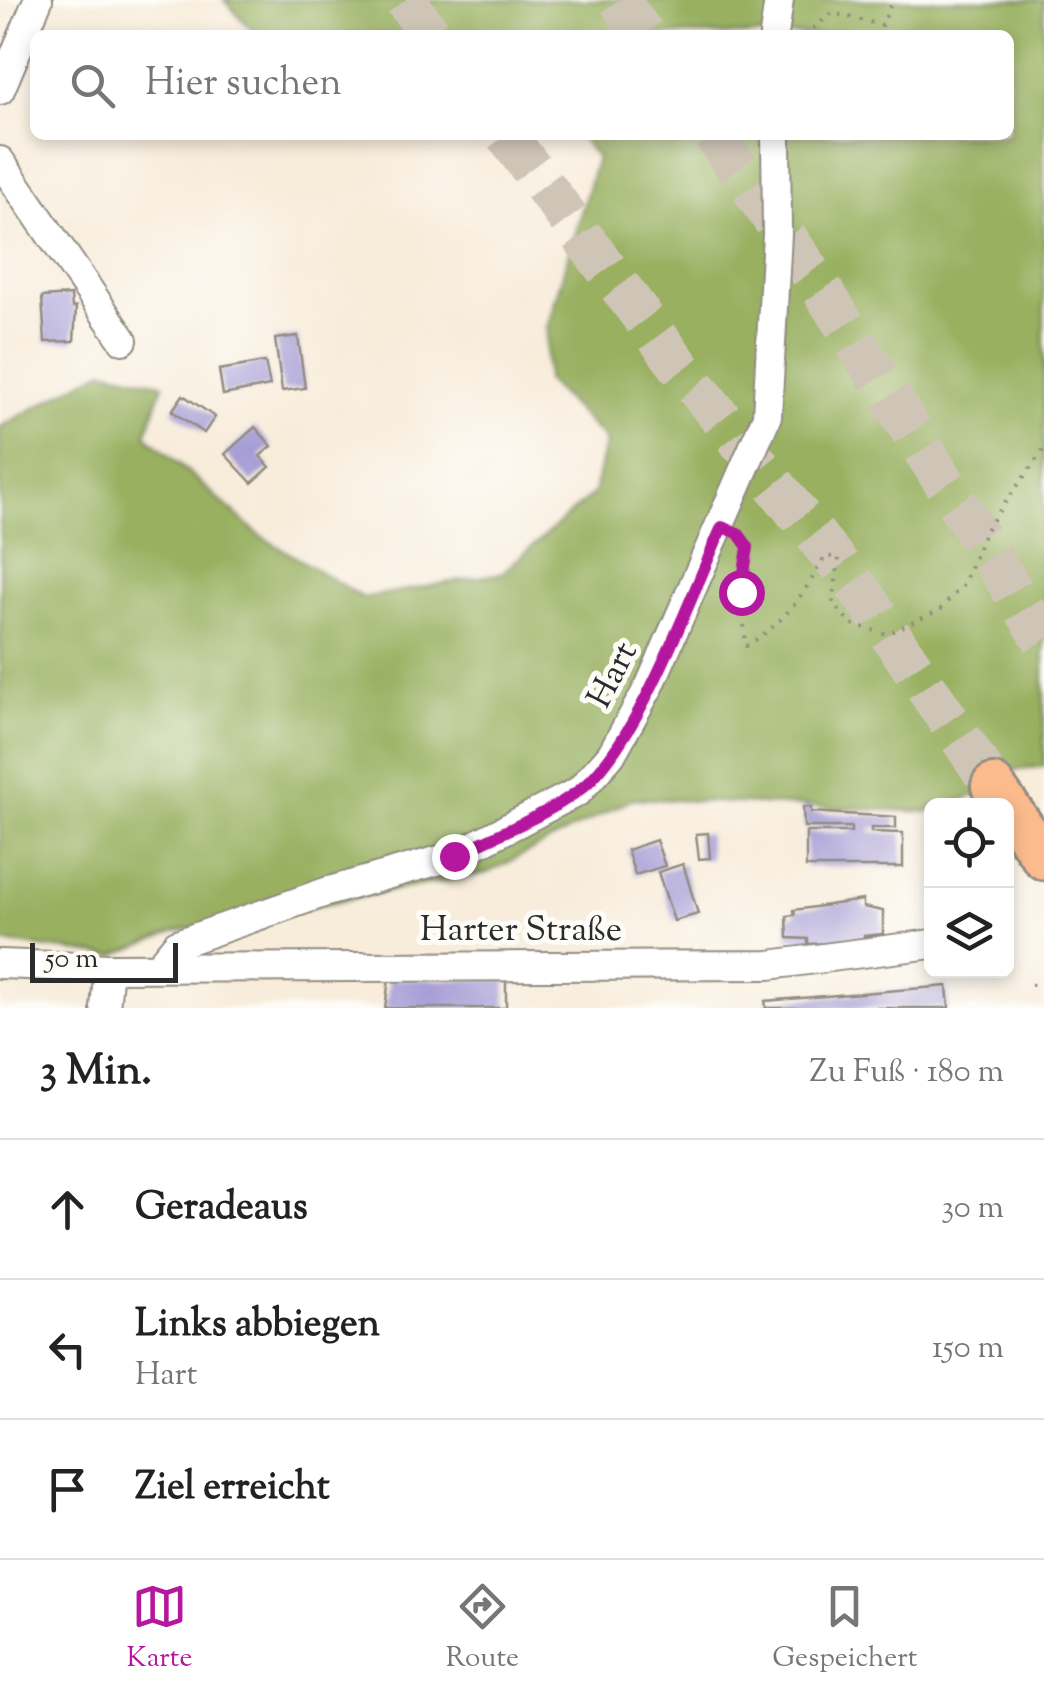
<!DOCTYPE html>
<html lang="de">
<meta charset="utf-8">
<style>
:root{--surface:#fff;--page:#f6f6f6;--text:#222;--muted:#767676;--line:#e0e0e0;--accent:#b5179e}
body{margin:0;font-family:"Sorts Mill Goudy",serif;background:var(--page);color:var(--text)}
.controls{position:absolute;right:30px;bottom:30px;display:grid;overflow:hidden;border-radius:15px;box-shadow:0 5px 15px #0003}
.controls button{width:90px;height:90px;display:grid;place-items:center;padding:0;border:0;border-bottom:2px solid var(--line);background:var(--surface);color:var(--text);font:50px sans-serif}
.scale{position:absolute;left:30px;bottom:25px;width:148px;box-sizing:border-box;padding-left:10px;border:5px solid #2b2b2b;border-top:0;font-size:28px;line-height:35px;white-space:nowrap;color:#2b2b2b;-webkit-text-stroke:8px #fdfcf7;paint-order:stroke}
.stop{position:absolute;width:30px;height:30px;margin:-22px;border:8px solid #b5179e;border-radius:50%;background:#fff}
.stop.end{background:#b5179e;border-color:#fff;box-shadow:0 2px 10px #0008}
.list{margin:0;padding:0;list-style:none}
h2{display:flex;justify-content:space-between;align-items:center;height:130px;margin:0;padding:0 40px;font-size:42px}
h2 small{font-size:32px;font-weight:400;color:var(--muted)}
.list li{display:grid;grid-template-columns:65px 1fr auto;gap:30px;align-items:center;box-sizing:border-box;height:140px;padding:0 40px;border-top:2px solid var(--line)}
.list b{display:block;font-size:38px;white-space:nowrap}
.list p{margin:0;font-size:32px;white-space:nowrap;color:var(--muted)}
.list em{font-size:32px;font-style:normal;color:var(--muted)}
.icon{flex:none;width:55px;height:55px;fill:none;stroke:currentColor;stroke-width:2;stroke-linecap:round;stroke-linejoin:round}
.map{position:relative;flex:none;width:1044px;height:1008px;overflow:hidden}
.search{position:absolute;background:var(--surface);box-shadow:0 5px 15px #0003;left:30px;right:30px;top:30px;height:110px;display:flex;align-items:center;gap:25px;box-sizing:border-box;padding:0 35px;border-radius:15px;color:var(--muted);font-size:38px}
.sheet{height:550px;background:var(--surface)}
nav{display:flex;justify-content:space-around;align-items:center;box-sizing:border-box;height:140px;border-top:2px solid var(--line);background:var(--surface);font-size:28px;color:var(--muted)}
nav a{display:grid;justify-items:center;gap:5px}
nav .on{color:var(--accent)}
.map>svg:first-child{display:block}
.forest{fill:#98b060;stroke:#626e46;stroke-width:2.5}
.building{fill:#a69dd6}
.lines{fill:none;stroke-linecap:round;stroke-linejoin:round}
.highway-tunnel{stroke:#cfc5b7;stroke-width:42;stroke-dasharray:42 21;stroke-linecap:butt}
.minor-casing{stroke:#928c82;stroke-width:32}
.highway-casing{stroke:#928c82;stroke-width:48}
.path{stroke:#928c82;stroke-width:4;stroke-dasharray:2.5 8;stroke-linecap:butt}
.minor{stroke:#fff;stroke-width:28}
.highway{stroke:#fbbb8d;stroke-width:42}
.route{stroke:#b5179e;stroke-width:12}
.labels{text-anchor:middle;stroke-width:10;stroke-linejoin:round;paint-order:stroke}
.street-label{font-size:35px;fill:#2b2b2b;stroke:#fdfcf7}
</style>
<div class="map">
<svg width="1044" height="1008" viewBox="0 0 1044 1008">
<rect width="100%" height="100%" fill="#fdfcf7"/>
<filter id="ink" filterUnits="userSpaceOnUse"><feTurbulence type="fractalNoise" baseFrequency=".01" numOctaves="2"/><feDisplacementMap in="SourceGraphic" scale="20" xChannelSelector="R" yChannelSelector="G"/><feConvolveMatrix kernelMatrix="1 2 1 2 8 2 1 2 1" color-interpolation-filters="sRGB"/></filter>
<filter id="wash" filterUnits="userSpaceOnUse"><feTurbulence type="fractalNoise" baseFrequency=".0048" numOctaves="4" result="noise"/><feDisplacementMap in="SourceGraphic" scale="40" xChannelSelector="R" yChannelSelector="G"/><feGaussianBlur stdDeviation="2.25" result="paint"/><feColorMatrix in="noise" values="0 0 0 0 0 0 0 0 0 0 0 0 0 0 0 0 0 1.4 0 .05"/><feComposite in="paint" operator="in"/></filter>
<g filter="url(#wash)">
<rect width="100%" height="100%" fill="#f8ecda"/>
<path class="forest" d="M 224,0 L 1044,0 L 1044,766 L 1002,772 C 986,794 958,805 932,806 L 931,812 L 634,798 L 487,873 L 174,932 L 113,956 L 0,942 L 0,427 L 104,370 L 163,384 L 146,435 L 259,535 L 363,598 L 502,573 L 594,493 L 606,440 L 546,380 L 547,328 L 597,158 L 579,135 L 1009,135 L 1009,35 L 257,35 Z"/>
<g id="blocks">
<g class="building">
<polygon points="71,295 72,308 76,307 74,341 45,342 42,297"/>
<polygon points="298,336 305,388 282,391 275,339"/>
<polygon points="265,362 270,386 223,395 219,370"/>
<polygon points="183,395 215,417 204,433 172,411"/>
<polygon points="255,427 272,446 260,456 270,467 252,483 225,454"/>
<polygon points="803,807 811,807 811,812 896,817 896,828 871,828 871,832 903,833 903,867 806,867 806,832 851,832 851,827 804,827"/>
<polygon points="708,833 710,858 699,859 696,834"/>
<polygon points="656,840 665,866 635,875 627,850"/>
<polygon points="683,864 698,914 674,921 658,872"/>
<polygon points="863,900 863,907 883,911 883,934 864,936 864,942 808,944 808,939 788,938 787,916 795,915 794,910"/>
<polygon points="389,979 506,980 506,1008 385,1008"/>
<polygon points="947,986 949,1008 766,1008 765,1001"/>
</g>
</g>
</g>
<g filter="url(#ink)">
<use href="#blocks" fill-opacity="0" stroke="#928c82" stroke-width="2.5"/>
<g class="lines">
<g class="highway-tunnel">
<polyline points="405,0 431,35"/>
<polyline points="619,0 644,35"/>
<polyline points="506,135 683,371 864,596 993,786"/>
<polyline points="714,135 816,280 1044,640"/>
</g>
<g class="minor-casing">
<g id="minor">
<polyline points="774,35 779,0"/>
<polyline points="0,90 38,0"/>
<polyline points="0,161 123,340"/>
<polyline points="0,964 109,968 105,1008"/>
<polyline points="158,967 177,944 326,892 454,856 579,791 611,755 650,685 767,416 777,234 776,135"/>
<polyline points="109,968 769,965 932,944"/>
</g>
</g>
<g class="highway-casing">
<polyline id="highway" points="993,786 1044,858"/>
</g>
<g class="path">
<polyline points="805,35 832,13 882,25 893,0"/>
<path d="M 739,534 L 748,547 L 741,592 L 746,646 C 783,625 805,593 825,556 L 839,558 L 833,603 L 851,624 L 887,634 L 940,610 L 963,585 L 985,531 L 1044,449"/>
<polyline points="1031,985 1044,984"/>
</g>
<use href="#minor" class="minor"/>
<use href="#highway" class="highway"/>
</g>
</g>
<g class="lines" filter="url(#ink)">
<path class="route" d="M 454,856 C 494,835 542,818 578,791 C 637,748 691,595 722,527 L 738,533 L 748,547 L 741,592"/>
</g>
<g class="labels">
<g class="street-label">
<text transform="translate(611 674) rotate(-63)" y="12">Hart</text>
<text x="521" y="940">Harter Straße</text>
</g>
</g>
</svg>
<div class="controls">
<button><svg class="icon" aria-label="locate" viewBox="0 0 24 24"><circle cx="12" cy="12" r="6"/><path d="M12 2v4M12 18v4M2 12h4M18 12h4"/></svg></button>
<button><svg class="icon" aria-label="layers" viewBox="0 0 24 24"><path d="M12 4l9 5-9 5-9-5zM3 14l9 5 9-5"/></svg></button>
</div>
<div class="scale">50 m</div>
<div class="stop" style="left:741px;top:592px"></div>
<div class="stop end" style="left:454px;top:856px"></div>
<div class="search"><svg class="icon" aria-label="search" viewBox="0 0 24 24"><circle cx="10" cy="10" r="6"/><path d="M15 15l6 6"/></svg>Hier suchen</div>
</div>
<section class="sheet">
<h2>3 Min.<small>Zu Fuß · 180 m</small></h2>
<ul class="list">
<li><svg class="icon" aria-label="ahead" viewBox="0 0 24 24"><path d="M12 20V5M6 11l6-6 6 6"/></svg><div><b>Geradeaus</b></div><em>30 m</em></li>
<li><svg class="icon" aria-label="left" viewBox="0 0 24 24"><path d="M17 20v-9H6M10 6l-5 5 5 5"/></svg><div><b>Links abbiegen</b><p>Hart</p></div><em>150 m</em></li>
<li><svg class="icon" aria-label="arrive" viewBox="0 0 24 24"><path d="M6 21V4h12l-3 4 3 4H6"/></svg><div><b>Ziel erreicht</b></div></li>
</ul>
</section>
<nav>
<a class="on"><svg class="icon" aria-label="map" viewBox="0 0 24 24"><path d="M3 6l6-2 6 2 6-2v14l-6 2-6-2-6 2zM9 4v14M15 6v14"/></svg>Karte</a>
<a><svg class="icon" aria-label="directions" viewBox="0 0 24 24"><path d="M12 3l9 9-9 9-9-9zM9 14v-3h6M13 9l2 2-2 2"/></svg>Route</a>
<a><svg class="icon" aria-label="saved" viewBox="0 0 24 24"><path d="M7 4h10v16l-5-4-5 4z"/></svg>Gespeichert</a>
</nav>
